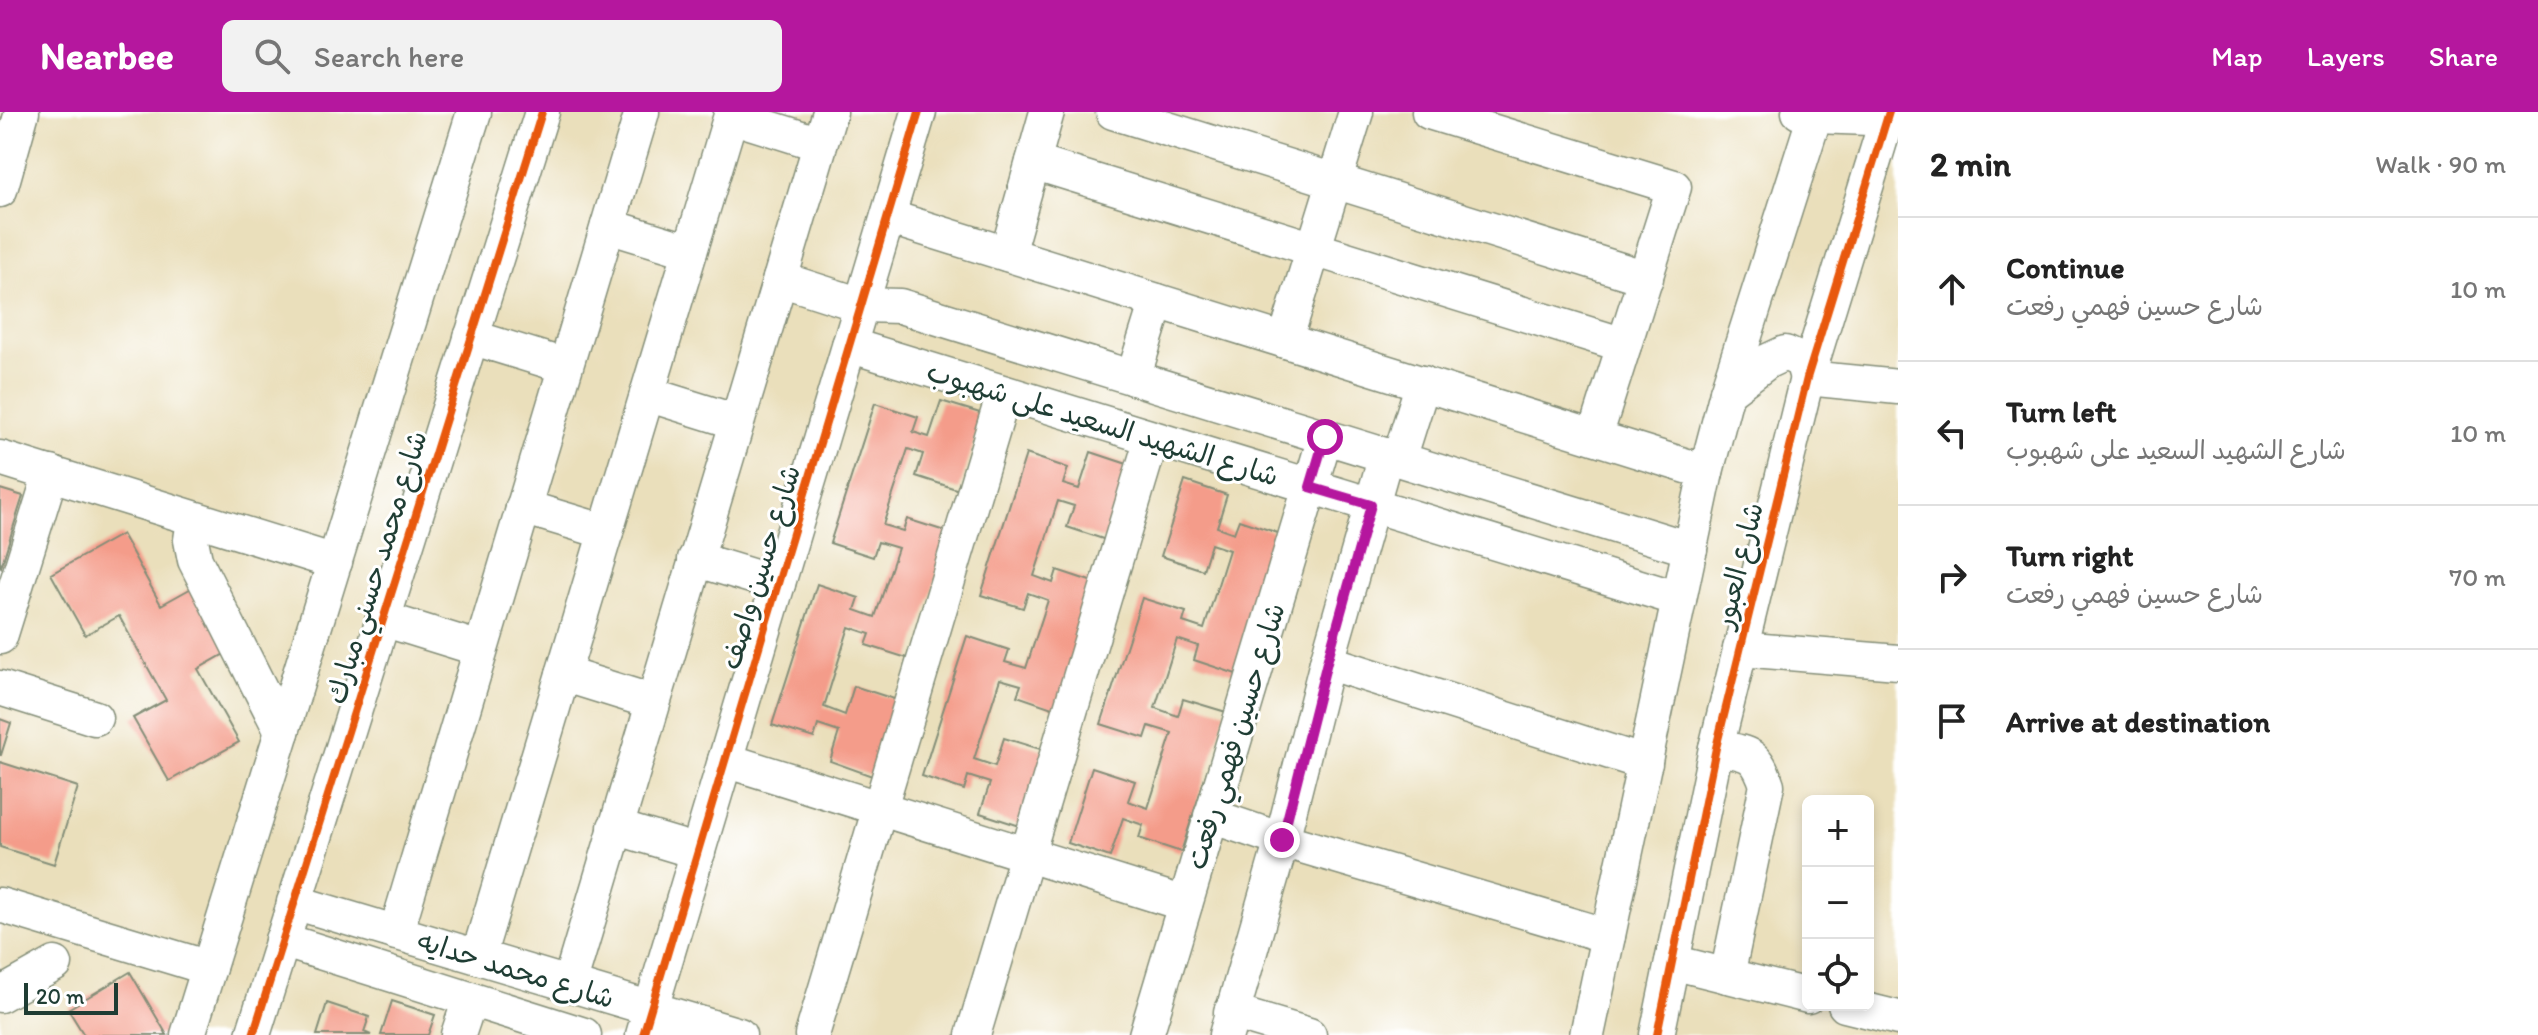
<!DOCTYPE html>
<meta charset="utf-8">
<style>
:root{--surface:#fff;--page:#f2f2f2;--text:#222;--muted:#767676;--line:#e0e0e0;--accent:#b5179e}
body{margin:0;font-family:Itim,"Playpen Sans Arabic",sans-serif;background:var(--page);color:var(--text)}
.controls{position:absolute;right:24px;bottom:24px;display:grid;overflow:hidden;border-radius:12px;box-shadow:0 4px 12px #0003}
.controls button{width:72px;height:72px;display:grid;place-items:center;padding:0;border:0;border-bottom:2px solid var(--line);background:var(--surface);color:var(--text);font:40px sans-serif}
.scale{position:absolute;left:24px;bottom:20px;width:94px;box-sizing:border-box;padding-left:8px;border:4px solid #1f3d34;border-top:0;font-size:22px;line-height:28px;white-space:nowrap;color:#1f3d34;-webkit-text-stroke:6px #fff;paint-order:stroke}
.stop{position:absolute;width:24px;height:24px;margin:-18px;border:6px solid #b5179e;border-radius:50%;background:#fff}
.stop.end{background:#b5179e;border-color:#fff;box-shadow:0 2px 8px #0008}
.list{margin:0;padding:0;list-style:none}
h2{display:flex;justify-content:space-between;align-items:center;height:104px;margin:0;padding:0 32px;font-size:34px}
h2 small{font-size:26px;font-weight:400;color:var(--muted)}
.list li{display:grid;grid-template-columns:52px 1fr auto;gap:24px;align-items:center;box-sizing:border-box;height:144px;padding:0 32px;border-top:2px solid var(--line)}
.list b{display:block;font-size:30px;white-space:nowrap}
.list p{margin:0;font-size:26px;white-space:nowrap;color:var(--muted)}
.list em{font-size:26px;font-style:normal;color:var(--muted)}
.icon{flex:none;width:44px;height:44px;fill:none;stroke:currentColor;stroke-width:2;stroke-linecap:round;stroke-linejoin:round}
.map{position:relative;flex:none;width:1898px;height:923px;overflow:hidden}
header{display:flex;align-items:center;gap:48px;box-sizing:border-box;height:112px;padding:0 40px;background:var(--accent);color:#fff}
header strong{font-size:38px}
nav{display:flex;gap:44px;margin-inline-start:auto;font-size:28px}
.search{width:560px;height:72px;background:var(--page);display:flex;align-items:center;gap:20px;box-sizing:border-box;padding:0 28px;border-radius:12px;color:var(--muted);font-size:30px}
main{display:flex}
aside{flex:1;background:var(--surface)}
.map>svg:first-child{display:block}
.building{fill:#f49c8a}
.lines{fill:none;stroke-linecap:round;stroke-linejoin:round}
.minor-casing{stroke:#848e78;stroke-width:37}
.minor{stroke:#fff;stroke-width:34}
.cycleway-casing{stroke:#fff;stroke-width:13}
.cycleway{stroke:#e8590c;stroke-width:8}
.route{stroke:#b5179e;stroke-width:10}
.labels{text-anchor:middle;stroke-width:6;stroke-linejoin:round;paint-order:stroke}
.street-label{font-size:28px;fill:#1f3d34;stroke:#fff}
</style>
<header>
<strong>Nearbee</strong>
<div class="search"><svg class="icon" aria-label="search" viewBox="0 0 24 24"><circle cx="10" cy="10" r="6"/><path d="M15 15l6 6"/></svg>Search here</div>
<nav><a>Map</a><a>Layers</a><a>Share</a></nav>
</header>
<main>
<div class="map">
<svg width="1898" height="923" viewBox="0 0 1898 923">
<rect width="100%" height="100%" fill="#fff"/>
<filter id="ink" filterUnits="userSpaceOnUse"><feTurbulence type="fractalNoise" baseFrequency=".0125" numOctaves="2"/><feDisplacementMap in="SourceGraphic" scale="16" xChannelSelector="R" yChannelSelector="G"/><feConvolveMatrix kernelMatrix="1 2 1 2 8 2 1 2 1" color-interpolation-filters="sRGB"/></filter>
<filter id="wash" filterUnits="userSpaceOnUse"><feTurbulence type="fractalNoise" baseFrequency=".006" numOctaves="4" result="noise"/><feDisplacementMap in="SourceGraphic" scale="32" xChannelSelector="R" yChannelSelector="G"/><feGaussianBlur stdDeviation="1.8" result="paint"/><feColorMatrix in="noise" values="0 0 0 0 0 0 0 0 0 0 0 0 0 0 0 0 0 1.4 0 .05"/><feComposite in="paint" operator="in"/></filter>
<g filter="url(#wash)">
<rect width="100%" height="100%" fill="#eadfbb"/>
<g id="blocks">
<g class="building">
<polygon points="941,289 983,302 959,378 916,364 923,342 908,337 883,413 903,419 907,407 951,421 910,547 866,533 870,522 849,515 824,595 845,603 854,574 897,588 872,664 830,649 839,620 818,613 814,626 772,613 817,472 859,486 855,498 875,505 898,436 878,430 873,445 830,431 875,291 918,305 913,320 929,325"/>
<polygon points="1091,340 1133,354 1109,429 1067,415 1074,394 1058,389 1034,464 1053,471 1057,458 1102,473 1061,599 1017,584 1021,573 1000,567 974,647 995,654 1004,626 1047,639 1023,715 980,701 990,671 968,664 964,678 922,664 967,524 1009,538 1005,550 1026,556 1048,488 1028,481 1023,496 981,483 1026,342 1068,356 1063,372 1079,377"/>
<polygon points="1185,369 1227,383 1217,415 1234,421 1239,408 1281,422 1236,562 1194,548 1198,534 1177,527 1155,596 1178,604 1183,587 1226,600 1181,740 1139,726 1143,713 1123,706 1110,745 1068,731 1092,655 1135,669 1128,689 1148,696 1172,621 1149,614 1145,626 1101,612 1142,486 1186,500 1183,510 1204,517 1229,438 1211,432 1203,458 1161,444"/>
<polygon points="0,377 23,384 1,455 0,454"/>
<polygon points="122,422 161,493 197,473 233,537 198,557 239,630 169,669 133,606 166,588 119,504 85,523 51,462"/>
<polygon points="0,607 11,611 1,643 0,643"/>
<polygon points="0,650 78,675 54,752 0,735"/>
<polygon points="130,860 167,923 84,923 68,897"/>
<polygon points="392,889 435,903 428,923 381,923"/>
<polygon points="327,891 369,905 364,920 371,923 317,923"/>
</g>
</g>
</g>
<g filter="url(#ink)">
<use href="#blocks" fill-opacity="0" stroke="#848e78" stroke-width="2"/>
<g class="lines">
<g class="minor-casing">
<g id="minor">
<polyline points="1113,0 1646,166"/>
<polyline points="1429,0 1674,75 1595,325"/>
<polyline points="1799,0 1814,4 1898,7"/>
<polyline points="731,4 820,32"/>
<polyline points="1033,50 1624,233"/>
<polyline points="0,78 22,0"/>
<polyline points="888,105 1706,360"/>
<polyline points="608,114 690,139"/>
<polyline points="1007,142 1047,0"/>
<polyline points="780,167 861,193 900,194 1690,437"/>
<polyline points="471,225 565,254"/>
<polyline points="1285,229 1356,0"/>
<polyline points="849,233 1679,487"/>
<polyline points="1133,266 1157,189"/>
<polyline points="1727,280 1768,249 1785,241 1802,249 1807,266 1898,275"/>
<polyline points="647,282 737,310"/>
<polyline points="0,346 335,450"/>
<polyline points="1399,347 1423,271"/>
<polyline points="523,395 606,420"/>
<polyline points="194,408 191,428 195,448 282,620"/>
<polyline points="695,447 778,472"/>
<polyline points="383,507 480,537"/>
<polyline points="0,525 51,361"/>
<polyline points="1740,537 1898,550"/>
<polyline points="1327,550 1645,651"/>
<polyline points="563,562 653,590"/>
<polyline points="0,576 95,606"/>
<path d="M 1716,636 C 1748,641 1756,640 1767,673 L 1727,864"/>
<polyline points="725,648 1185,792"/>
<polyline points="1211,704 1282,728 1608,824"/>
<polyline points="615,715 698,740"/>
<polyline points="294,790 739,923"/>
<polyline points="0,793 209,856"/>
<polyline points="396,821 642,0"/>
<polyline points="282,828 584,923"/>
<polyline points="478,845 732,0"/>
<polyline points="1672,850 1808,884"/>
<polyline points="569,873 830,0"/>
<polyline points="0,883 55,852"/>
<polyline points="1845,893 1898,906"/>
<polyline points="1231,900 1309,923"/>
<polyline points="188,923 474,0"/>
<polyline points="253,923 542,0"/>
<polyline points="458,923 470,887"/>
<polyline points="643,923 919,0"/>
<polyline points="812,923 1004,281"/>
<polyline points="973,923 1152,326"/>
<polyline points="1146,923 1325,325"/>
<polyline points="1226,923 1282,728 1327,550 1386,343"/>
<polyline points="1587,923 1706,360 1727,280 1816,0"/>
<polyline points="1657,923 1716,636 1807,266 1889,0"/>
</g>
</g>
<use href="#minor" class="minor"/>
<g class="cycleway-casing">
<g id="cycleway">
<polyline points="253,923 542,0"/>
<polyline points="643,923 919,0"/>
<polyline points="1657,923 1716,636 1807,266 1889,0"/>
</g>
</g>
<use href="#cycleway" class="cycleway"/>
</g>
</g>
<g class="lines" filter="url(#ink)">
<polyline class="route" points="1282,728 1327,550 1371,393 1310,375 1325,325"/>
</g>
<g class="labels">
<g class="street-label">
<text transform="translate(1103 311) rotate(17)" y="10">شارع الشهيد السعيد على شهبوب</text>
<text transform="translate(1738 453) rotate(-76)" y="10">شارع العبور</text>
<text transform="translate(376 455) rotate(-73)" y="10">شارع محمد حسني مبارك</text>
<text transform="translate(760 455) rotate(-73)" y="10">شارع حسين واصف</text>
<text transform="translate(1235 624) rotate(-73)" y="10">شارع حسين فهمي رفعت</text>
<text transform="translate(516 857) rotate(17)" y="10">شارع محمد حدايه</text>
</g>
</g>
</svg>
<div class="controls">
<button>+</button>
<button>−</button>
<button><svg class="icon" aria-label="locate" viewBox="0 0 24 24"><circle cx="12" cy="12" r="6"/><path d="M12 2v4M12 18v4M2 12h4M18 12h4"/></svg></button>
</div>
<div class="scale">20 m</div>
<div class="stop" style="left:1325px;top:325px"></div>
<div class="stop end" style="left:1282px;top:728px"></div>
</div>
<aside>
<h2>2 min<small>Walk · 90 m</small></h2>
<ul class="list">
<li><svg class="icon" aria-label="ahead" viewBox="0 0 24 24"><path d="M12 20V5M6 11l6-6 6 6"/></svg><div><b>Continue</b><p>شارع حسين فهمي رفعت</p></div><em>10 m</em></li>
<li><svg class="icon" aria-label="left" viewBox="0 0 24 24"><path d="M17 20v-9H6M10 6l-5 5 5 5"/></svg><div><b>Turn left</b><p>شارع الشهيد السعيد على شهبوب</p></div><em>10 m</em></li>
<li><svg class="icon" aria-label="right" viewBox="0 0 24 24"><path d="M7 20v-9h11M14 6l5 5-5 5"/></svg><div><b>Turn right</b><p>شارع حسين فهمي رفعت</p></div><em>70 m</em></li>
<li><svg class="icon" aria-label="arrive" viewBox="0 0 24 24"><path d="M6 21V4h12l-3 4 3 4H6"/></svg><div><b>Arrive at destination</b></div></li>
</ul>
</aside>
</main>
